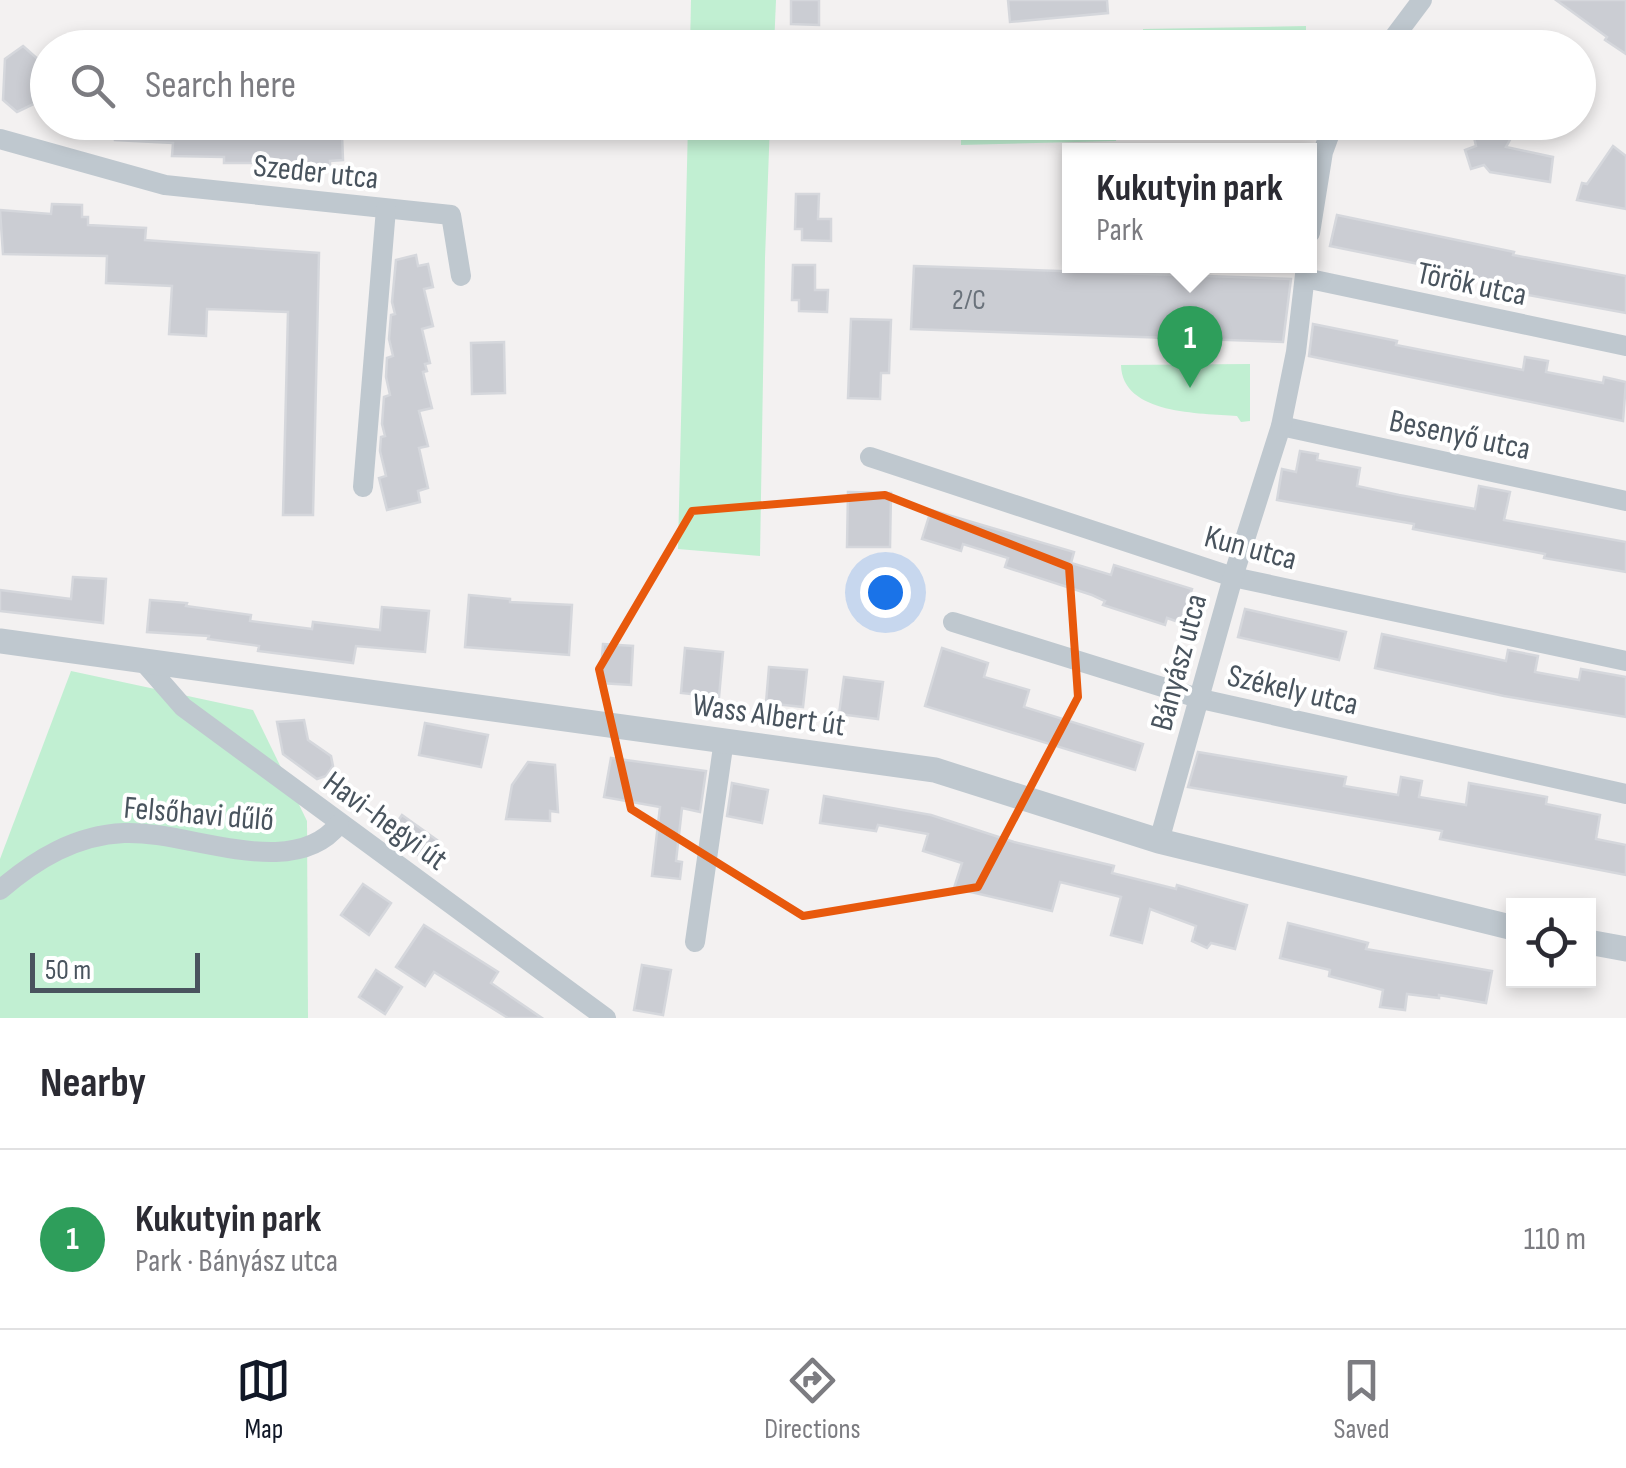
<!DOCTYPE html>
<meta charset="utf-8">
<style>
:root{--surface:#fff;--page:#f7f7f7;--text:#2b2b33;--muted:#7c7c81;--line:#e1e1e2;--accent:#111827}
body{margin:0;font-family:"Sofia Sans Condensed",sans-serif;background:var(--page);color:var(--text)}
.controls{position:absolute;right:30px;bottom:30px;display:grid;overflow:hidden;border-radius:0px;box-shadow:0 5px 15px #0003}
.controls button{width:90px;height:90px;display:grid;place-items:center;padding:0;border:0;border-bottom:2px solid var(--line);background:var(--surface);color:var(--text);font:50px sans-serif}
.scale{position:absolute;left:30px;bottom:25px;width:170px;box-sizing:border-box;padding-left:10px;border:5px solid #49545e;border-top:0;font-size:28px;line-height:35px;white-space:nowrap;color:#49545e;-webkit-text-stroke:8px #fff;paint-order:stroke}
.you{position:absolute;left:885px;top:592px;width:35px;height:35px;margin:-25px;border:8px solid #fff;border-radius:50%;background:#1a73e8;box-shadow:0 0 0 15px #1a73e833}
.badge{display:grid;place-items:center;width:65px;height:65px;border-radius:50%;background:var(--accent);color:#fff;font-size:32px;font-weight:700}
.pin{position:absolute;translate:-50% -82px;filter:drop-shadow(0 2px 5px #0008)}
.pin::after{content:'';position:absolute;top:52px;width:35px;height:30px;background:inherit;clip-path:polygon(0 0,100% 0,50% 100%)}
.popup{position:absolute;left:1062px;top:143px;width:255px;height:130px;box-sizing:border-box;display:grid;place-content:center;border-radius:0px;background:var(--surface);filter:drop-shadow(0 2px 8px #0005);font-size:32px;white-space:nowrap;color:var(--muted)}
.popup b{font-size:38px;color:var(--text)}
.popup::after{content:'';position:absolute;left:50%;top:100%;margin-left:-20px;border:20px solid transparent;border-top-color:var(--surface)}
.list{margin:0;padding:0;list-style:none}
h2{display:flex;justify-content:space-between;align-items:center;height:130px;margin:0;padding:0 40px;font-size:42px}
h2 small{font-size:32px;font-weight:400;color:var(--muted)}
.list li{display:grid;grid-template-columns:65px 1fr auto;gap:30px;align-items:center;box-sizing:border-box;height:180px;padding:0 40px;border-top:2px solid var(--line)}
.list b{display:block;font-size:38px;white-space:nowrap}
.list p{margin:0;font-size:32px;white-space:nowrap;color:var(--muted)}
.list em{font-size:32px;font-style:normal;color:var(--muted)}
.icon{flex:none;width:55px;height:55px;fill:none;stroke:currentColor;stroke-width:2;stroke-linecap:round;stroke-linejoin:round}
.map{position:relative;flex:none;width:1626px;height:1018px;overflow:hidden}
.search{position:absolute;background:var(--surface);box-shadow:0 5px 15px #0003;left:30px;right:30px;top:30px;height:110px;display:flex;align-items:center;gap:25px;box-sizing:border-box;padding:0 35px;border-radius:55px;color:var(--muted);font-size:38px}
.sheet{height:310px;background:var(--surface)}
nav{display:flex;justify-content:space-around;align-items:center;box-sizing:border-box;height:140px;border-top:2px solid var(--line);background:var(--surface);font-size:28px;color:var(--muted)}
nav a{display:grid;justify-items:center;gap:5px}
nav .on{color:var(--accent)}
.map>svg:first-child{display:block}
.green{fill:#c1efd2}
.building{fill:#cbcdd3;stroke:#d5d7dc;stroke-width:2.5}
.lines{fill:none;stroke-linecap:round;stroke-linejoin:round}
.minor{stroke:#bfc8cf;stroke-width:20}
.tertiary{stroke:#bfc8cf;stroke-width:25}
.marked{fill:none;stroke:#e8590c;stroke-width:8;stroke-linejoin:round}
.labels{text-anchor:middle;stroke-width:8;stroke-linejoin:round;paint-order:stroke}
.number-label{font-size:28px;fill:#6a727b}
.street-label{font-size:32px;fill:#49545e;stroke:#fff}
</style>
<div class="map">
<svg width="1626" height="1018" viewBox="0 0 1626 1018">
<rect width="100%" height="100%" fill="#f3f1f1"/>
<g class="green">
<polygon points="691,0 776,0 774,47 690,47"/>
<polygon points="1306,26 1306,47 1143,47 1143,29"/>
<polygon points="688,123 770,123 765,258 760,556 678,549"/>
<polygon points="961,123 1117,123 1116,141 961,145"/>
<path d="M 1250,364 L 1250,421 L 1241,422 L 1237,416 C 1201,413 1122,415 1121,365 Z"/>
<polygon points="71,671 253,710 307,821 308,1018 0,1018 0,859"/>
</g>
<g class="building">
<polygon points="791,0 819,0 819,25 791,24"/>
<polygon points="1008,0 1107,0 1108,13 1010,22"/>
<polygon points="1556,0 1626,0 1626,54 1605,40 1607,37"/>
<polygon points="23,46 40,61 38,102 17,112 3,100 5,59"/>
<polygon points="116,122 257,122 257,130 329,127 329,135 342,134 343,160 330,161 330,170 281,171 281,163 224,163 224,157 172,156 173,143 115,140"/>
<polygon points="1480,122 1520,122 1506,147 1553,157 1550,182 1490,172 1484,165 1471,169 1465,150 1476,146 1473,133"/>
<polygon points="1613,146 1626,156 1626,209 1577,200 1582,183 1587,184"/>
<polygon points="796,194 819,194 818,219 831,219 831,241 802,240 802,229 795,229"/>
<polygon points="52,204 82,205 82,217 88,217 88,225 146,228 145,240 319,253 313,515 283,515 288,312 207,309 206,336 169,334 172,286 106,283 107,256 3,254 0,210 51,214"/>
<polygon points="1337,215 1514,252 1513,255 1626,276 1626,313 1523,294 1524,287 1443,273 1443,269 1330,246"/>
<polygon points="416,255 418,266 428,264 433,287 424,289 433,326 422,329 430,363 425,364 427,371 423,372 432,408 419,411 428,446 419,448 428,488 418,491 420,502 387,510 379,478 386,476 380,451 381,437 385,436 382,424 384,397 390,395 386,377 387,358 393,356 389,339 391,315 395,314 392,302 396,260"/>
<polygon points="793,265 815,265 815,290 828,290 827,312 799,311 799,300 792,300"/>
<polygon points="914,266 1291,279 1283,342 911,329"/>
<polygon points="851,319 891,320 889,373 881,373 880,399 848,398"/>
<polygon points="1313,324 1397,341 1396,345 1523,370 1525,357 1548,361 1546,372 1603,383 1604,377 1626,382 1623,421 1309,356"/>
<polygon points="504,342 505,393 472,394 471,343"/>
<polygon points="1300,451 1318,454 1317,460 1360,468 1357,486 1399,495 1475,509 1479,486 1510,492 1504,520 1626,542 1626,572 1544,558 1545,554 1413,529 1414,524 1277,500 1282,469 1296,472"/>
<polygon points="848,492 891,493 890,547 847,547"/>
<polygon points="931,510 1074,552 1071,563 1111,575 1114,565 1192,589 1181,623 1167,618 1165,625 1103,605 1105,601 1092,595 1005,567 1008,558 963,544 961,551 922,539"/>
<polygon points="73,577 106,579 103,623 0,611 0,590 71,599"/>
<polygon points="469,595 510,599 510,602 572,605 569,655 465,647"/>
<polygon points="150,600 187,603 186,606 251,615 250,621 312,629 313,622 380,630 382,607 429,611 425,652 356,646 353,663 258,651 259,646 208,639 209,636 147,632"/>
<polygon points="1245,609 1346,632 1339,660 1238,637"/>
<polygon points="1382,634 1506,661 1508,650 1538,656 1535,672 1562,677 1579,680 1581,669 1626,677 1626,717 1504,696 1375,668"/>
<polygon points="603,644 633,646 631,685 600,683"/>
<polygon points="685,648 723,652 719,697 681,693"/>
<polygon points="942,648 988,663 984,677 1029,690 1024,707 1143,744 1135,770 925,706"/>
<polygon points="769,667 807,670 803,707 766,703"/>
<polygon points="844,677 883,682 878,719 839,714"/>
<polygon points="304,720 308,740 331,756 333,766 326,776 317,779 283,754 277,722"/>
<polygon points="425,723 488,735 481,767 419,755"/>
<polygon points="1198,752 1346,777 1344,786 1398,795 1401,777 1422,781 1419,797 1466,805 1469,783 1547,797 1546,804 1600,815 1596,839 1626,845 1626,875 1440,839 1442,831 1188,787"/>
<polygon points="611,758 706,771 700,812 682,808 676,861 682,862 680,879 652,876 660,807 604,797"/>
<polygon points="528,762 555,765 558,812 550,811 550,821 506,819 512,785"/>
<polygon points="732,783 768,790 762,823 727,816"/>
<polygon points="824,796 931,815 1014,842 1114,866 1112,873 1176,889 1177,885 1247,905 1235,949 1211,943 1207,948 1192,941 1196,926 1150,909 1142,943 1111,935 1121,897 1060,882 1052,911 954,888 962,863 923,851 928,834 878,825 876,831 820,823"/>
<polygon points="402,815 437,840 424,859 388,835"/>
<polygon points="363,884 391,903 369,935 341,915"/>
<polygon points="1288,923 1368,943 1366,949 1492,971 1486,1003 1439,995 1439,998 1407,994 1405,1010 1380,1007 1383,990 1329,976 1330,970 1280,958"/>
<polygon points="424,925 498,972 491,983 542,1018 508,1018 434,972 425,986 396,967"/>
<polygon points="642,965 671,970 663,1015 634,1010"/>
<polygon points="376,970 402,987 385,1014 359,997"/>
</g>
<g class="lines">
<g class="minor">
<polyline points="1386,48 1422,0"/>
<polyline points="0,139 165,185 451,215 461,276"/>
<polyline points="1310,233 1323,152 1334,122"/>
<polyline points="1305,278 1626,346"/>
<polyline points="1281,426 1626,501"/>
<polyline points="870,457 1233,577 1626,661"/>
<polyline points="363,487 386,209"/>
<polyline points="953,622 1201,699 1626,794"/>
<polyline points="141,659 183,707 606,1018"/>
<polyline points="1159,841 1233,577 1281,426 1296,352 1306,266"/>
<path d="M 0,890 C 36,859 76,835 124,833 C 188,830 293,883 339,824"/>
<polyline points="695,942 724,740"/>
</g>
<g class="tertiary">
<polyline points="0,641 935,770 1159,841 1514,928"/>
<polyline points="1588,942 1626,949"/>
</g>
</g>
<path class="marked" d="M 885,495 L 1069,567 L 1078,697 L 978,887 L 803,916 L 631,809 L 599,669 L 692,511 Z"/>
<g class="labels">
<g class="number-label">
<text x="969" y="309">2/C</text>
</g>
<g class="street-label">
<text transform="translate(316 171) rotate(6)" y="11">Szeder utca</text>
<text transform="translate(1472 283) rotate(12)" y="11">Török utca</text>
<text transform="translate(1460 434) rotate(12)" y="11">Besenyő utca</text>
<text transform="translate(1251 547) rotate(15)" y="11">Kun utca</text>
<text transform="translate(1178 662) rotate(-75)" y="11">Bányász utca</text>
<text transform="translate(1293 689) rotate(13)" y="11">Székely utca</text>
<text transform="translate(769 714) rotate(8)" y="11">Wass Albert út</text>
<text transform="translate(199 813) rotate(5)" y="11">Felsőhavi dűlő</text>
<text transform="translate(386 820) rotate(36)" y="11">Havi-hegyi út</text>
</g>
</g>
</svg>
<div class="controls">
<button><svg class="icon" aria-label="locate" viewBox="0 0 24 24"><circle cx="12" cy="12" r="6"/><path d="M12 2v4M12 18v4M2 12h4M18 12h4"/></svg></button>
</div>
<div class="scale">50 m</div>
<div class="you"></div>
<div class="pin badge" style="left:1190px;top:388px;background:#2e9e5b">1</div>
<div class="popup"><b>Kukutyin park</b>Park</div>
<div class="search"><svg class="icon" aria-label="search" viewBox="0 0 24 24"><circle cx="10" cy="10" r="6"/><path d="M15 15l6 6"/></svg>Search here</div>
</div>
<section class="sheet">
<h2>Nearby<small></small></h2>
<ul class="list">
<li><span class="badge" style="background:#2e9e5b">1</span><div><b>Kukutyin park</b><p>Park · Bányász utca</p></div><em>110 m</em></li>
</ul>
</section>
<nav>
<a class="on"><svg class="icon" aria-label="map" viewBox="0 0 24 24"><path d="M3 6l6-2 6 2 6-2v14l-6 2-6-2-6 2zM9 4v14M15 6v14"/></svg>Map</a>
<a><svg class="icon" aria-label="directions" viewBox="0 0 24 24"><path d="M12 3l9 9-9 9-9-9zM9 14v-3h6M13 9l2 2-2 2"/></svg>Directions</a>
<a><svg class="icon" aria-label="saved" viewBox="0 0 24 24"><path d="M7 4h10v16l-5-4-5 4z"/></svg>Saved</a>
</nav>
